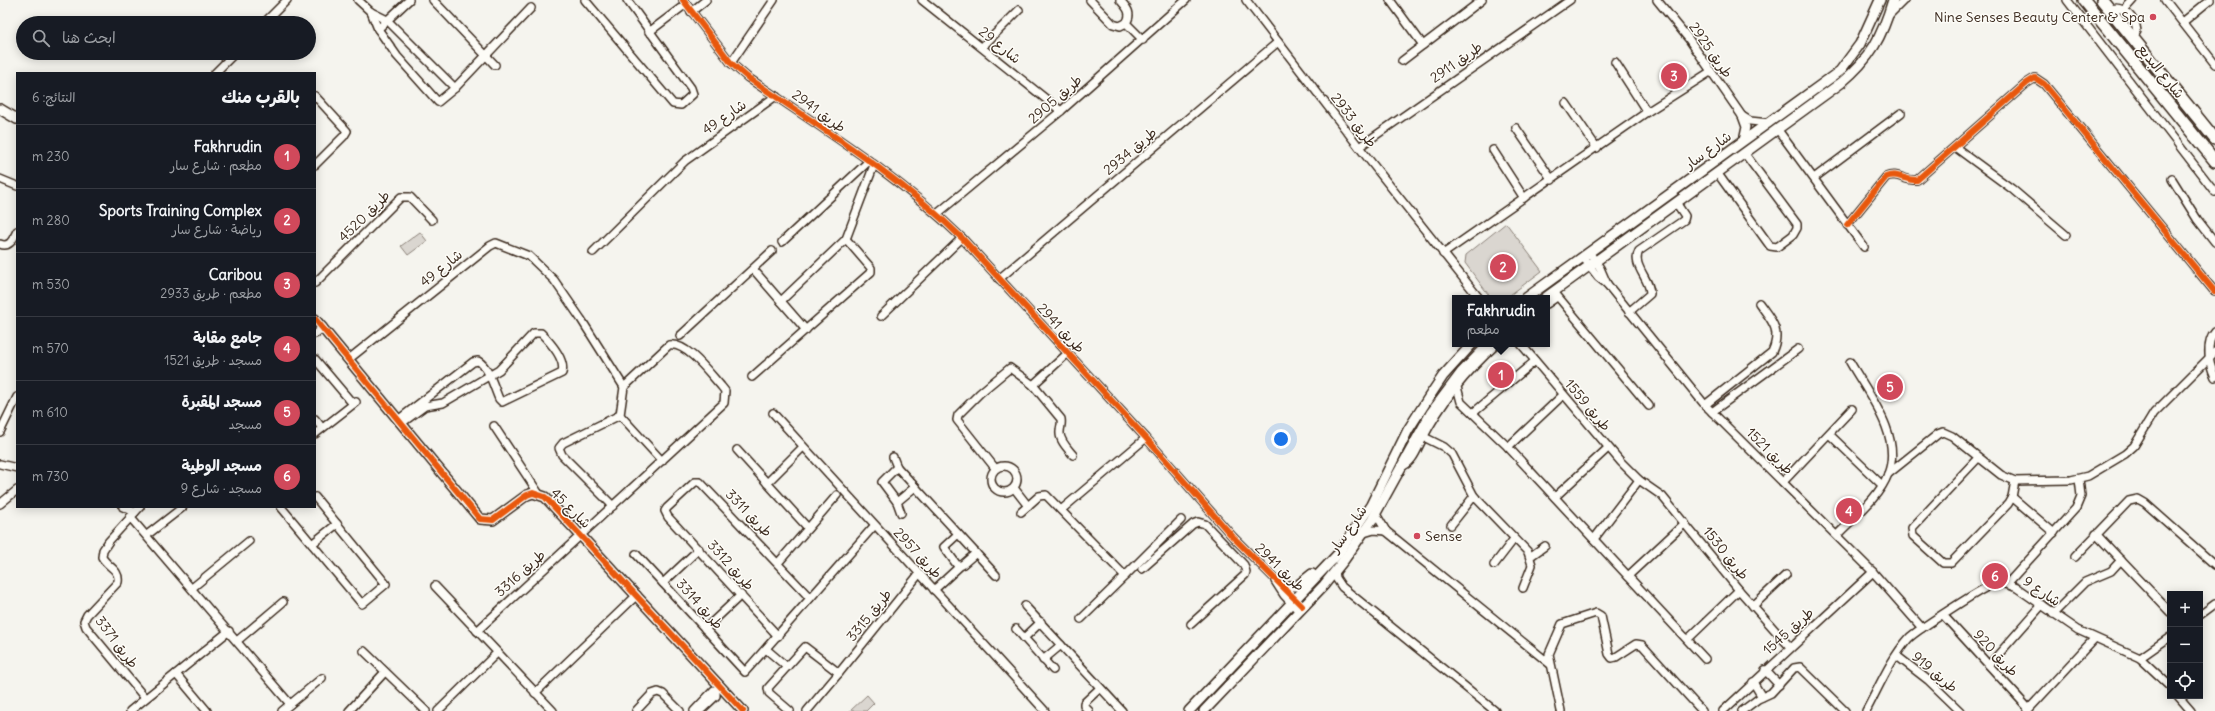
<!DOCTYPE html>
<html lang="ar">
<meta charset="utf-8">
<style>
:root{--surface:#171b24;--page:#20242c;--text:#f1f3f6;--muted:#9ea1a6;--line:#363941;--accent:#d1495b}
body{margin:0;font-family:Delius,"Playpen Sans Arabic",sans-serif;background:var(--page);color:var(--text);direction:rtl}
.controls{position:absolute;right:12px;bottom:12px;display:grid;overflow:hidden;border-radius:0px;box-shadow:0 2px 10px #0003}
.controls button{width:36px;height:36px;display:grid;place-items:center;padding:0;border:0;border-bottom:1px solid var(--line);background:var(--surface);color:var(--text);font:20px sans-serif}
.you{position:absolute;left:1281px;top:439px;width:14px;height:14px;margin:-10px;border:3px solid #fff;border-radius:50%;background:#1a73e8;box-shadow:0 0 0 6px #1a73e833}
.badge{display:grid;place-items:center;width:26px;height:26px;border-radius:50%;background:var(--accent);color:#fff;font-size:13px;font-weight:700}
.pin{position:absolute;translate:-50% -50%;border:2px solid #fff;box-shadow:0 1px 4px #0006}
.popup{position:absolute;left:1452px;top:295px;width:98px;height:52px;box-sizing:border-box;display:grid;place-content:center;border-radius:0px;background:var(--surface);filter:drop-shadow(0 1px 3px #0005);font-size:13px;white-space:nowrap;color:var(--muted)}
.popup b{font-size:15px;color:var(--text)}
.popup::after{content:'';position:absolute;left:50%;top:100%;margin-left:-8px;border:8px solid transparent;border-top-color:var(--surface)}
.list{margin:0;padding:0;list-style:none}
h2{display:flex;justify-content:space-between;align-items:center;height:52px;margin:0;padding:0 16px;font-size:17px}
h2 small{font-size:13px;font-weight:400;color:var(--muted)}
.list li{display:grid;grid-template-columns:26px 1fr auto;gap:12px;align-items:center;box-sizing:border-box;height:64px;padding:0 16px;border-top:1px solid var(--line)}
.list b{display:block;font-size:15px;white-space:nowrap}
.list p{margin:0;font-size:13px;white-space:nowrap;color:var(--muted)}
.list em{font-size:13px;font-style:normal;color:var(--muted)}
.icon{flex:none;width:22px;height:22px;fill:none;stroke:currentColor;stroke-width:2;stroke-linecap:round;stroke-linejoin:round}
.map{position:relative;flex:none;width:2215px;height:711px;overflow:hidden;direction:ltr}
.search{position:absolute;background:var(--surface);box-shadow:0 2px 10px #0003;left:16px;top:16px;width:300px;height:44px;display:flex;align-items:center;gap:10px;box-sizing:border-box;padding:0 14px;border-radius:22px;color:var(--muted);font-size:15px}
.panel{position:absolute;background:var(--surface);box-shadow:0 2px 10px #0003;left:16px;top:72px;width:300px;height:436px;border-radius:0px;direction:rtl}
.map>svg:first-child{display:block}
.green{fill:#dad6d0;stroke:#8a8077}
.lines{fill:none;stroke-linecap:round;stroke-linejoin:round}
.street-casing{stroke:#3b2a1e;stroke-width:10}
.secondary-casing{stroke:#3b2a1e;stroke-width:12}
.primary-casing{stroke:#3b2a1e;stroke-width:14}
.street{stroke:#fdfcf7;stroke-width:7}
.secondary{stroke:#fdfcf7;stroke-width:9}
.primary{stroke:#fdfcf7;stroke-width:11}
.cycleway-casing{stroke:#fdfcf7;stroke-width:8}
.cycleway{stroke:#e8590c;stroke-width:6}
.poi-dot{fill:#d1495b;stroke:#fdfcf7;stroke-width:1.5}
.labels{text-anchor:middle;stroke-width:3;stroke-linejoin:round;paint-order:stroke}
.poi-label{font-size:14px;fill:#3b2a1e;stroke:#fdfcf7;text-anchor:end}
.street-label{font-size:14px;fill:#3b2a1e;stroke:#fdfcf7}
</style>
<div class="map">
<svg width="2215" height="711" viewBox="0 0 2215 711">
<rect width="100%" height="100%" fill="#f5f4ee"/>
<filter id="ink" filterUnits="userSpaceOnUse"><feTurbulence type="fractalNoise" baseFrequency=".025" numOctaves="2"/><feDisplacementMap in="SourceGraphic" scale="8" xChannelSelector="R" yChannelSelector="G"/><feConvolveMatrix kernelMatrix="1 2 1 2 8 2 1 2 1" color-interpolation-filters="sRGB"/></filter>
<g filter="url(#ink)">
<g class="green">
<polygon points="1506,223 1542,271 1506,298 1491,298 1465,263 1466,255"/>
<polygon points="420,232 427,241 408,255 401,246"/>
<polygon points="867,695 874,703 866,711 850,711"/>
</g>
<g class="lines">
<g class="street-casing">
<g id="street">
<polyline points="358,0 371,12 387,20 455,88"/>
<polyline points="433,0 495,65"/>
<polyline points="585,0 673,104 681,105 693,94 691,88 627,0"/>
<path d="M 683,0 L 731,63 L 747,77 C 820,127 898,175 962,238 L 1146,438 L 1233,537 L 1302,606"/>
<polyline points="922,0 1061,111"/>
<path d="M 1090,0 L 1113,24 L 1120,26 L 1126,23 C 1133,13 1126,7 1120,0"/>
<polyline points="1246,0 1359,147 1479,298"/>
<polyline points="1390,0 1423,45"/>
<polyline points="1657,0 1688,38 1742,116 1746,127 1743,141"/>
<polyline points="2067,0 2215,192"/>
<polyline points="2165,0 2215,64"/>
<path d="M 2110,10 C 2122,3 2136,19 2137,31 L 2133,38"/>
<polyline points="2124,10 2133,0"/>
<polyline points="371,12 378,29 397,56 438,102 455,88 531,8"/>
<polyline points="691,12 706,0"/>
<polyline points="1889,15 1904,0"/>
<polyline points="2183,22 2210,0"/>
<polyline points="264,23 287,0"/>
<polyline points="1126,23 1143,40"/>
<polyline points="378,29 409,0"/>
<polyline points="649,32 686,4"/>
<polyline points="982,47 1019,10"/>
<polyline points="1402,61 1482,0"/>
<polyline points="1615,62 1647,112"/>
<polyline points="731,63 774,0"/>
<polyline points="215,73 235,53"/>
<polyline points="315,96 347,131 344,136 315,165"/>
<polyline points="1566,103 1597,148"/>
<polyline points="1742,116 1750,121 1769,123"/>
<polyline points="1516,128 1552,180"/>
<polyline points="1778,130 1864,247"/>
<polyline points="1359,147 1570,0"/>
<polyline points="1955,147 2012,189 2066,235"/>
<polyline points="1493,150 1524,198"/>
<polyline points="1718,174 1770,246 1777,247 1793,235 1797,228 1797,224 1745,154"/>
<polyline points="1814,178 1901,113"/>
<polyline points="0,179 17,186"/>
<polyline points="2172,179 2197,219 2215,242"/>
<polyline points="937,214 1061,111 1186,0"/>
<path d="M 1847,225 L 1886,177 C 1897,172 1905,181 1917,180 L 2027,83 L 2035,78 L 2044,84 L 2215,292"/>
<polyline points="782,242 869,161"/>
<path d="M 0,244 C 10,248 13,239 17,231"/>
<polyline points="593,252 685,161 776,96"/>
<polyline points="1589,252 1600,268 1607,284"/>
<polyline points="1443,254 1647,112 1710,72"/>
<polyline points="1583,257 1598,277 1607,284 1705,405 1873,572 1922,628"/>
<polyline points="753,269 806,330"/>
<polyline points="999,279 1278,42"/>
<polyline points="315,283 401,197 410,197 432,220"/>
<polyline points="1554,292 1649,406"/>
<polyline points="781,301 846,239 874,165"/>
<polyline points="1547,304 1557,297"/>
<path d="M 1629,312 L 1650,294 C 1651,280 1631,265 1639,251 L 1684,220 L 1685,216 L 1677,204"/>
<polyline points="881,316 962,238"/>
<path d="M 2215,332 C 2205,343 2209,364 2215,377"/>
<polyline points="315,334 323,327"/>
<polyline points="680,336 772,251"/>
<polyline points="1521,344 1621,462 1639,480 1662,496 1739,590 1790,647"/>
<polyline points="315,359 353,404"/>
<polyline points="349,359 490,246 496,243 529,256 554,280 581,319 624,387"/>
<polyline points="752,377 871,272 871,268 846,239"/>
<polyline points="1033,385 1068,353"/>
<polyline points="1457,387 1461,402 1508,447 1705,659"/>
<path d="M 1705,405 L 1772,352 C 1782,330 1772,321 1759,303"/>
<polyline points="1712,412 1798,349"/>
<polyline points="773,413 1045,711"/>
<polyline points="1473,413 1535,361"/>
<polyline points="315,419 322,428"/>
<path d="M 398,420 L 473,362 L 478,361 C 489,367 494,388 499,399 L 502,402 L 562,373 C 566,360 550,342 541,333 L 534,333 L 499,370 L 443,403 L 425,406 L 402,423"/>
<polyline points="494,426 539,494"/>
<polyline points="0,432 17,397"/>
<polyline points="315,434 356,402"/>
<polyline points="1829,434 1882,485"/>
<polyline points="1424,437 1444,447 1452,454 1474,496 1528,552 1532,565 1523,588"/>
<polyline points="1508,447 1563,395"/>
<polyline points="737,450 808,528"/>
<polyline points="893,457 897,467 996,575"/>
<polyline points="1978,458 1912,528 1913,536 1943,563 1951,563 2008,504 2012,497 2015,481"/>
<polyline points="0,464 17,468"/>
<circle cx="1004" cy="479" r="13"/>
<polyline points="897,467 882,482 897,502 901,513"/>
<path d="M 1401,467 C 1413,463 1417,449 1423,438 C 1441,403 1467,371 1497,344"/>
<path d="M 995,468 L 957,420 L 958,415 L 980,393 L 1010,368 L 1033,385 L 1061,419 C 1062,425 1060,427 1060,432 C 1059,440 1068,449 1073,455"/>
<polyline points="1888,474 1938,434 1943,432 1952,436 2001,475 2015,481 2071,480 2088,476 2125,454 2134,446 2154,413 2215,352"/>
<polyline points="1783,482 1852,409"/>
<polyline points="767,483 803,447"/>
<polyline points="1014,488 1028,506"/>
<polyline points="1555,497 1608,448"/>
<polyline points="2012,497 2054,533"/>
<polyline points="897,502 915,487"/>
<polyline points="0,504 17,490"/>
<polyline points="613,506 562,455 559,448 563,443 620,415"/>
<polyline points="123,507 135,512"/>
<path d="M 140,507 L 109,541 L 103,550 L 102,557 C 107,567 120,569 118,582 L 87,615 L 84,621 L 86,627 L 145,698"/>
<polyline points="281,507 362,604 386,584 315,497"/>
<polyline points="1061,510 1146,438"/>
<polyline points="1021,512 1039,496 1046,495 1125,576 1181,520"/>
<polyline points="1376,514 1386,531 1550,664"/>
<polyline points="130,517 290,704"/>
<polyline points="1451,525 1474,496"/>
<polyline points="1364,533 1374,530 1386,531"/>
<polyline points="958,534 944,547 957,565 962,565 976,553"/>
<polyline points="2096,534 2170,612"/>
<polyline points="147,535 183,507"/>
<path d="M 1837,535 C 1854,517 1879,498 1888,474 C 1903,436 1868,394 1850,362"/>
<polyline points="1594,539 1639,480"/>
<polyline points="312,544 337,524"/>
<polyline points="636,554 745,672 874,526"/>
<polyline points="1531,556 1545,546"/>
<polyline points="2075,557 2129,501 2138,499 2145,503 2215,565"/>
<polyline points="778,563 837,495"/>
<polyline points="1494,565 1514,539"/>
<polyline points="1142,569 1193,524 1198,522 1205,524 1244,565 1246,572 1245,575 1191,624"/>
<polyline points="1335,571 1336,578 1342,587 1495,711"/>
<polyline points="1628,576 1685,523"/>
<polyline points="1275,581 1284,595 1298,610"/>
<polyline points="663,583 699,549"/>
<polyline points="2007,584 2076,508 2081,496 2079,479"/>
<polyline points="435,586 553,711"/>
<polyline points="192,588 249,541"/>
<polyline points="934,590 960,566"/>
<polyline points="1025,606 1122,711"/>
<polyline points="1753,606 1786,575"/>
<polyline points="2053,614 2085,582 2111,571 2121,560"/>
<polyline points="1943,615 2029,709"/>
<polyline points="2200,615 2215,604"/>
<polyline points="1081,619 1125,576"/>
<polyline points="705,629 741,595"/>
<polyline points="1016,629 1053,670"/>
<path d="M 477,631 L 724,403 L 725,391 L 721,386 C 710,374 687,342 669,345 L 624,387 L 620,415 L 662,461"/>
<polyline points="778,636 668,517 665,511 667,508 695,482 700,482 810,598"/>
<polyline points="1024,638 1041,622"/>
<polyline points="1688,639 1739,590"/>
<polyline points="237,641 283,602"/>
<polyline points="766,649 787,667"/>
<polyline points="364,651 426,711"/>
<polyline points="1897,656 1928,680 1960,711"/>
<polyline points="2140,658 2170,637"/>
<polyline points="1043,660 1061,645"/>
<polyline points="1989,665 2042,605"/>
<polyline points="1765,670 1779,685"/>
<polyline points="839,673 919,574"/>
<polyline points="176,674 207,711"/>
<polyline points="1753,682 1762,697"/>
<polyline points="535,693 637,595"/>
<polyline points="2178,696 2191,711"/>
<polyline points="130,711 229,631"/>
<polyline points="282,711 322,678"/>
<polyline points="349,711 384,673"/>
<polyline points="438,711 497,653"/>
<polyline points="636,711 652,694 658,692 663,694 680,711"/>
<polyline points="694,711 714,690 716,691 716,696 700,711"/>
<polyline points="790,711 769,693 768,688 805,647 839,673 807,711"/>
<polyline points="1089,711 1084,706 1084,703 1100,688"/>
<polyline points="1561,711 1549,654 1562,624 1596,613 1601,616 1609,654 1612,658 1616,657 1636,644 1642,645 1702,711"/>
<polyline points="1723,711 1873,572"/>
<polyline points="1742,711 1758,699 1771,693 1794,668 1800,667 1845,711"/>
<path d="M 1866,711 C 1879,687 1891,658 1909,638 C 1916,631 1986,585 1994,584 C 2003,582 2009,585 2017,588 L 2078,630 L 2140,658 L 2170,686"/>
<polyline points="2027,711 2094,639"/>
</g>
</g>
<g class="secondary-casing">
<g id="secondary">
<polyline points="0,109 17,119"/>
<polyline points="1526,298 1840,71 1860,44 1880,0"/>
<path d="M 1545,298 L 1841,83 C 1871,58 1882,37 1893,0"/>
<polyline points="315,319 480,519 493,520 527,495 533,493 545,497 743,711"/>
<polyline points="1283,586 1297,586 1312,574"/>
<polyline points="1189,711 1338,554 1371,505 1408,430 1429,397 1443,376 1472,344"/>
<polyline points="1204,711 1324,585 1344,560 1372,520 1431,413 1461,373 1489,344"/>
</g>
</g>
<g class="primary-casing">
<g id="primary">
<polyline points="2084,0 2215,161"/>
<polyline points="2102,0 2215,139"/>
</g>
</g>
<use href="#street" class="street"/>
<use href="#secondary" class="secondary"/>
<use href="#primary" class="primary"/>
<g class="cycleway-casing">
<g id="cycleway">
<path d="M 683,0 L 731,63 L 747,77 C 820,127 898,175 962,238 L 1146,438 L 1233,537 L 1302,606"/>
<path d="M 1847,225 L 1886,177 C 1897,172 1905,181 1917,180 L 2027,83 L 2035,78 L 2044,84 L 2215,292"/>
<polyline points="315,319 480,519 493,520 527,495 533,493 545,497 743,711"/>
</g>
</g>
<use href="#cycleway" class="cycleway"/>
</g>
</g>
<g class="poi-dot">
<circle cx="2153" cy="17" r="4"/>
<circle cx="1417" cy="536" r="4"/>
</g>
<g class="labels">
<g class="poi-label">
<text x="2145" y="22">Nine Senses Beauty Center &amp; Spa</text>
<text x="1425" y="541" text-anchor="start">Sense</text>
</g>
<g class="street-label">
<text transform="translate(1000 45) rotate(39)" y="5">شارع 29</text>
<text transform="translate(1711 50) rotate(55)" y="5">طريق 2925</text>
<text transform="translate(1456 62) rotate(-35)" y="5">طريق 2911</text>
<text transform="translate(2161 71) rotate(51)" y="5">شارع البديع</text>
<text transform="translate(1055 99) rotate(-41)" y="5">طريق 2905</text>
<text transform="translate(819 111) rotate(36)" y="5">طريق 2941</text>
<text transform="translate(724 117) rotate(-35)" y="5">شارع 49</text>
<text transform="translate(1354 120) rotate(52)" y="5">طريق 2933</text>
<text transform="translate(1708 150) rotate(-36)" y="5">شارع سار</text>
<text transform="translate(1130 151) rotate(-40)" y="5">طريق 2934</text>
<text transform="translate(364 216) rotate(-45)" y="5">طريق 4520</text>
<text transform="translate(441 268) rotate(-39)" y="5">شارع 49</text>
<text transform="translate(1061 328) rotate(47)" y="5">طريق 2941</text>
<text transform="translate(1588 405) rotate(50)" y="5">طريق 1559</text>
<text transform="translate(1770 451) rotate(45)" y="5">طريق 1521</text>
<text transform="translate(571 508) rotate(45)" y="5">شارع 45</text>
<text transform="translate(749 513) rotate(46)" y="5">طريق 3311</text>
<text transform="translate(1348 529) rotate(-55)" y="5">شارع سار</text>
<text transform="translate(918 553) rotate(47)" y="5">طريق 2957</text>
<text transform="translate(1726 553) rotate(51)" y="5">طريق 1530</text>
<text transform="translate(731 565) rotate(48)" y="5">طريق 3312</text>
<text transform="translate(1280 567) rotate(44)" y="5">طريق 2941</text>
<text transform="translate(520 573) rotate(-42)" y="5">طريق 3316</text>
<text transform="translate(2042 591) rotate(34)" y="5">شارع 9</text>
<text transform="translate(700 604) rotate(48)" y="5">طريق 3314</text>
<text transform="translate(869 615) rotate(-51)" y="5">طريق 3315</text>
<text transform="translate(1788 631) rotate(-42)" y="5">طريق 1545</text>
<text transform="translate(117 642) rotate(53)" y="5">طريق 3371</text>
<text transform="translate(1996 653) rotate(47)" y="5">طريق 920</text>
<text transform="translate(1935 672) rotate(40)" y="5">طريق 919</text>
</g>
</g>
</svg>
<div class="controls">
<button>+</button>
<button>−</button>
<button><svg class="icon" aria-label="locate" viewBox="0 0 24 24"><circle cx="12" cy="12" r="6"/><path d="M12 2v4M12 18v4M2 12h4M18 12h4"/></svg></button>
</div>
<div class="you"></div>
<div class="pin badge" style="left:1501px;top:375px">1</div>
<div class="popup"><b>Fakhrudin</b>مطعم</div>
<div class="pin badge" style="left:1503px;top:267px">2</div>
<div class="pin badge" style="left:1674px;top:76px">3</div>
<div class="pin badge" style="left:1849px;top:511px">4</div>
<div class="pin badge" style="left:1890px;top:387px">5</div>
<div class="pin badge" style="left:1995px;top:576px">6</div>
<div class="search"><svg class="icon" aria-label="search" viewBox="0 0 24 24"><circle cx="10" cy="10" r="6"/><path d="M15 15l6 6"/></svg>ابحث هنا</div>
<section class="panel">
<h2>بالقرب منك<small>النتائج: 6</small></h2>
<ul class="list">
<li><span class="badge">1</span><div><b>Fakhrudin</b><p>مطعم · شارع سار</p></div><em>230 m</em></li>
<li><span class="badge">2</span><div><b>Sports Training Complex</b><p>رياضة · شارع سار</p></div><em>280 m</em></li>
<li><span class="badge">3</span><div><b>Caribou</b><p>مطعم · طريق 2933</p></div><em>530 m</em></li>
<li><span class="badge">4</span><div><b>جامع مقابة</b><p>مسجد · طريق 1521</p></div><em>570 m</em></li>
<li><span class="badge">5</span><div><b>مسجد المقبرة</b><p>مسجد</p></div><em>610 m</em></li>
<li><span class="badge">6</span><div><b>مسجد الوطية</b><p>مسجد · شارع 9</p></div><em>730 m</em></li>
</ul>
</section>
</div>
